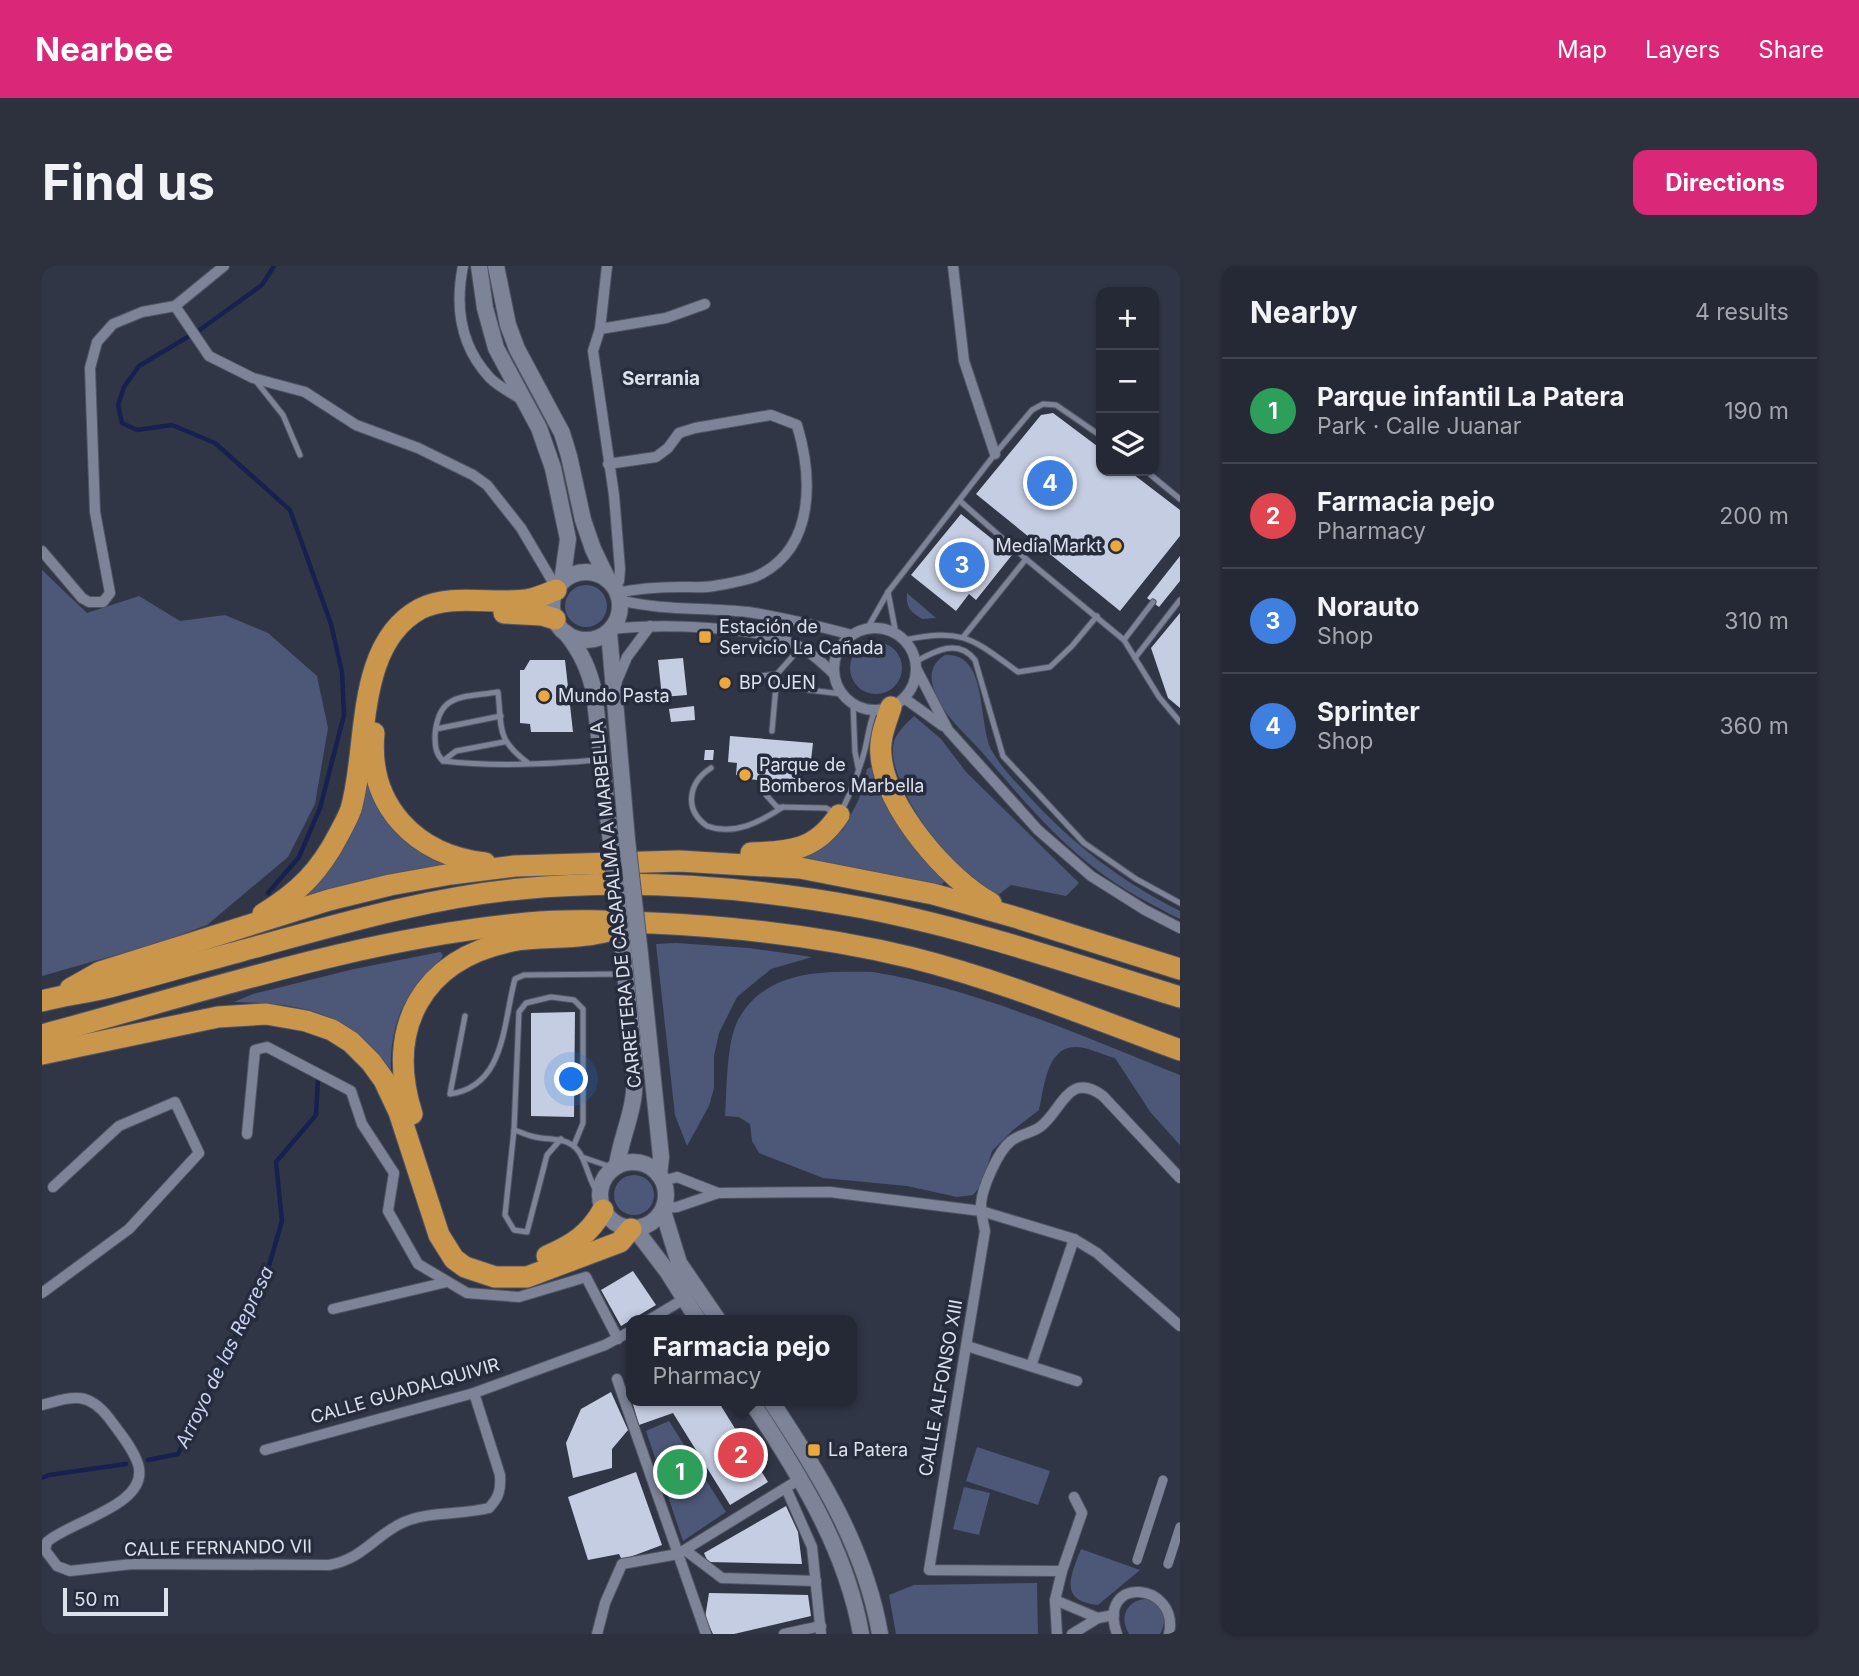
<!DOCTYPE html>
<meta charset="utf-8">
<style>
:root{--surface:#252835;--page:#2d303d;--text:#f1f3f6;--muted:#a3a6ad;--line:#424450;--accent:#db2777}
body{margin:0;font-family:Inter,sans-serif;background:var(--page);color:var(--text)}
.controls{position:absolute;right:21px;top:21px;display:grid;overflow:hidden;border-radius:14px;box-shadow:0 2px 5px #0004}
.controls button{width:63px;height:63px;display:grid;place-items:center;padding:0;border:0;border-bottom:2px solid var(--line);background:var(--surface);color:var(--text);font:35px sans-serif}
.scale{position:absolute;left:21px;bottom:18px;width:105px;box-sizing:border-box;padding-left:7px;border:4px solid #dde1ec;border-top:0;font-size:19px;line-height:24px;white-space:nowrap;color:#dde1ec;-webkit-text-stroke:5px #272c3d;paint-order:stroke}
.you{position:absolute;left:530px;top:814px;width:24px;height:24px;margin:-18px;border:5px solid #fff;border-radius:50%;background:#1a73e8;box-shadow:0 0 0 10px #1a73e833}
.badge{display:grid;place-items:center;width:46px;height:46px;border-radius:50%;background:var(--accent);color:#fff;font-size:23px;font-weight:700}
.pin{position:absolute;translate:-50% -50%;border:4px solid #fff;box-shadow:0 2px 7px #0006}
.popup{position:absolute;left:584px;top:1049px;width:231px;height:91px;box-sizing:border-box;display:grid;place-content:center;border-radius:14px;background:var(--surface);filter:drop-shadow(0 2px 5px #0005);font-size:23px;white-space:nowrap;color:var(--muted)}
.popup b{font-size:26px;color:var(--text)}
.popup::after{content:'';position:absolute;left:50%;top:100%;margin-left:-14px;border:14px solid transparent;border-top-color:var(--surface)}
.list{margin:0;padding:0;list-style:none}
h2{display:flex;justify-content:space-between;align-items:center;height:91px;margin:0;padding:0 28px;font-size:30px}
h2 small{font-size:23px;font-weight:400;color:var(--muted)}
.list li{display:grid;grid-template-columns:46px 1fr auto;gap:21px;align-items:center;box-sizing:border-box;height:105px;padding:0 28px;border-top:2px solid var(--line)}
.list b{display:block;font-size:26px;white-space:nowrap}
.list p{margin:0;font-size:23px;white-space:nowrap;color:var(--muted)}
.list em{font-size:23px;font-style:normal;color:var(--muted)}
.icon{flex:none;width:38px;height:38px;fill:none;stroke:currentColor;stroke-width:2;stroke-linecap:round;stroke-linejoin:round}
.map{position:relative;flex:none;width:1138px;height:1368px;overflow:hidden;border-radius:14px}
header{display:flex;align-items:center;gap:42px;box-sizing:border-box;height:98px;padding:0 35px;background:var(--accent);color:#fff}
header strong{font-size:33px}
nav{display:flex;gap:38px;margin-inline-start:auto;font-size:24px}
.intro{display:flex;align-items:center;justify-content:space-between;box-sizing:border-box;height:168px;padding:0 42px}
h1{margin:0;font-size:49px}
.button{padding:18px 32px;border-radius:14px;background:var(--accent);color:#fff;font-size:24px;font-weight:700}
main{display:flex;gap:42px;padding:0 42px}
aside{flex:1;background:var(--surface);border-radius:14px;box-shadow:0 2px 5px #0004}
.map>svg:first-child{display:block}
.green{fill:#4d5777}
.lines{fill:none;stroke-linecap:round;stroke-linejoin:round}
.stream{stroke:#17204e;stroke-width:4.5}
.building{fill:#c5cde2}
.service-casing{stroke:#505462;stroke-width:7}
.pedestrian-casing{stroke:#505462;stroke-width:10}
.minor-casing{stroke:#505462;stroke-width:12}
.secondary-casing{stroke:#505462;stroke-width:18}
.motorway-casing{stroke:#505462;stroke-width:23}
.service{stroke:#7d8498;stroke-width:5}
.pedestrian{stroke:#7d8498;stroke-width:9}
.minor{stroke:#7d8498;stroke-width:10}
.secondary{stroke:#7d8498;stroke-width:16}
.motorway{stroke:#c9964c;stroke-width:21}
.secondary-bridge-casing{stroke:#505462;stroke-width:18;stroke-linecap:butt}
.secondary-bridge{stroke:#7d8498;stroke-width:16}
.poi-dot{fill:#eda83b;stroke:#272c3d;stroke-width:2.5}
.labels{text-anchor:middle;stroke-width:7;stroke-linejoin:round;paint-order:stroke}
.poi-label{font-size:18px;fill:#dde1ec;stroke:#272c3d;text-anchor:start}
.street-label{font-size:18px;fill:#dde1ec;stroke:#272c3d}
.neighbourhood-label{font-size:19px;font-weight:bold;fill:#dde1ec;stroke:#272c3d}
.water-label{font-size:19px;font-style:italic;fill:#c9d3f3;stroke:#272c3d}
</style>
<header>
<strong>Nearbee</strong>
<nav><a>Map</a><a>Layers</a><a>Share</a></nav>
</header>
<div class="intro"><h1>Find us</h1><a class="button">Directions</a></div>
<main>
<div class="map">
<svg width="1138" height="1368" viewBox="0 0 1138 1368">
<rect width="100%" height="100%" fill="#313647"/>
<g class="green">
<polygon points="0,304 45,347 97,330 138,355 183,349 226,367 275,410 286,462 273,538 246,591 165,659 116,677 0,710"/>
<circle cx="544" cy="340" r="21"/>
<path d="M 865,327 L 894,352 L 880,353 C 868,345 864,342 865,327 Z"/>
<circle cx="834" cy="402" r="26"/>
<path d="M 903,389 C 947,386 935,457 950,485 C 958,500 971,513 983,526 C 1028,576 1078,615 1138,645 L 1138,653 C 1110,639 1080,623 1055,604 C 1010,570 975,527 939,485 C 920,464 896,445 890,416 C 888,404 893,395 903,389 Z"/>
<path d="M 872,450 L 899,473 L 924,506 L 1037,617 L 1024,630 L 969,619 L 955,630 C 948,626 939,622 932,617 C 903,595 842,513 852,475 C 855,466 865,457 872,450 Z"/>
<polygon points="324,484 380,585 405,600 302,620 262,630"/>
<polygon points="829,501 834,503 903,614 900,619 756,592 801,564 817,533 825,503"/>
<polygon points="634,677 707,682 770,691 729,703 695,731 677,767 672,790 672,822 667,840 645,880 633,849 614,678"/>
<path d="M 398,686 L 401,689 L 399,693 C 361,727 347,759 349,810 C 339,797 330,782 318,771 C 285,740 236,737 192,736 L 211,728 L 312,703 Z"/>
<path d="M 831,706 C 935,723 1040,770 1138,809 L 1138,879 L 1109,847 L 1073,792 C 1061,789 1046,781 1034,781 C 1004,780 1002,824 997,844 L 971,864 L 950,885 L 940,918 L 931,929 L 915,931 L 865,920 L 781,912 L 717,887 L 710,875 L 708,858 L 697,851 L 683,850 C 685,823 684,778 696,754 C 724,703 782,705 831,706 Z"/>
<circle cx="592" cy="929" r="20"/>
<polygon points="627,1155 684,1246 641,1275 604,1165"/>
<polygon points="935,1181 1008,1205 996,1239 924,1215"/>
<polygon points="922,1221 948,1227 937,1269 911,1263"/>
<path d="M 1039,1283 L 1098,1304 L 1056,1339 C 1017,1335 1028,1311 1039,1283 Z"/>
<polygon points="995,1317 996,1368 854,1368 847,1329 872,1319"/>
<path d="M 1103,1333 C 1121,1337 1127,1353 1118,1368 L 1087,1368 C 1077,1352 1084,1335 1103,1333 Z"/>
</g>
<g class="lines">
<g class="stream">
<polyline points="226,627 257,591 278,542 302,449 300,406 289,358 248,244 173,177 130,159 95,164 80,157 76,139 82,121 97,100 159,63 220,19 232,0"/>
<polyline points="106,1194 136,1188 226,1003 240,955 234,896 274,849 276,813"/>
<polyline points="0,1212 7,1209 84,1198"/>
</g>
</g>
<g class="building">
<polygon points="1011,147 1059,183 1059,205 1087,205 1138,244 1138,270 1078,345 934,228 999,149"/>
<polygon points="919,248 970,289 934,334 927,328 914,345 869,309"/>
<polygon points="1138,290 1138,315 1117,341 1105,332"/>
<polygon points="1138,347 1138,442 1126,432 1109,382"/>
<polygon points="641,392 645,429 620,431 616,394"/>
<polygon points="488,394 523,394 531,466 489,466 488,458 478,457 478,404 482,404"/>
<polygon points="652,440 653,454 629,456 627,443"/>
<polygon points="688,470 771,477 768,503 759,502 758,515 745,513 745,517 706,513 706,510 694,509 695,497 686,496"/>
<polygon points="663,484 672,484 671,494 662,494"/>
<polygon points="533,746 532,851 489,850 489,747"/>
<polygon points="591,1005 614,1039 579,1060 559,1024"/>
<polygon points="569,1126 586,1164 570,1183 570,1202 531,1212 524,1177 539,1143"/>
<polygon points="590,1135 676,1135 726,1216 688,1239 631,1147 597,1159"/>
<polygon points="594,1206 620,1279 580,1294 577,1288 546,1294 526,1231"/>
<polygon points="744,1240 756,1266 760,1298 666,1296 662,1287"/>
<polygon points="667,1327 766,1329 769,1350 692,1368 671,1368 663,1352"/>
</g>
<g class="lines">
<g class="service-casing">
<g id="service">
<polyline points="213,114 241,149 258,189"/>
<polyline points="1104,205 1138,233"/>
<polyline points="918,235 984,293"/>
<polyline points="846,326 854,368"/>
<polyline points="825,363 846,326 953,188 990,144 1001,138 1014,139 1059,170"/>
<polyline points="922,370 984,293 1082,374 1117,431 1138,456"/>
<path d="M 862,374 C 922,362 929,372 976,406 L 1008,401 L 1030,380 L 1055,350"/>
<polyline points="1082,374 1111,336"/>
<polyline points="759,381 735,408 734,420 800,428"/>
<polyline points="1093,392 1138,334"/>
<path d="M 873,396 C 893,385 916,372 933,394 L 961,490 L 1042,577 L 1094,613 L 1138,637"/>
<polyline points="703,412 735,408"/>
<polyline points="811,438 813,486 816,501"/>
<polyline points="394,463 459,450"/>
<polyline points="730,465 734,420"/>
<polyline points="401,495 414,485 462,476"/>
<path d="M 486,497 C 454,473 460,463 456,426 C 421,432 396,426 393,470 C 393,481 394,488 401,495 C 452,501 506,498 557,494"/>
<path d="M 669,502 C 647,516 641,543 665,560 C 692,570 718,556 741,541"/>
<path d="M 725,517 L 724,529 L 735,541 L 784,542 L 797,549 C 808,530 816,508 822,487 C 826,472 827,458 833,444"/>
<path d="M 423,750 L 408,828 C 464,820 461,756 473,713 L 482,709 L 579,708"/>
<path d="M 472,864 C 479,866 486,870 493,871 C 512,875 530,870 540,891 C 547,906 548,917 558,931"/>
<polyline points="519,873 505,889 485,966 472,964 463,949 472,864 477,746 484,737 509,731 532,734 541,743 541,857 532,879"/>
<polyline points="540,891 572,902"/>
</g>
</g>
<g class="pedestrian-casing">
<g id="pedestrian">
<polyline points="1095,1294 1121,1214"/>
<polyline points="1126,1298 1138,1261"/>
</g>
</g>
<g class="minor-casing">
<g id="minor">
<polyline points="182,0 133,40 167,90 211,112 263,126 314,159 376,182 431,209 445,219 479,262 515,323"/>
<path d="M 421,0 C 413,40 418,80 448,112 C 456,120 469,127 479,133"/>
<polyline points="565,0 558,63 551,85 572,229 578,303 577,315 571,320"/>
<polyline points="911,0 922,95 953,188"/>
<polyline points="558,63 624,52 663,38"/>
<path d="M 566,198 L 614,191 L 626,182 L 637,167 L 653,162 L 729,149 L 755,159 C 770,209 774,279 719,308 C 709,314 684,318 672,320 C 662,322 650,321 640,321 C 618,321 597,322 575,327"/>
<polyline points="0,285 40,332 47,336 61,336 68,327 53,246 48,102 55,76 71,58 100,46 133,40"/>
<path d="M 577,334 C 620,345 663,341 706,346 C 741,351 776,360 810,369"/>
<circle cx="833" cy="403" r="41"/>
<path d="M 570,363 C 617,358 717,359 758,381 C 771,387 781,398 792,408"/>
<polyline points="874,402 906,464 996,564 1049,610 1103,644 1138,662"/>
<polyline points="574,417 585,391 608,360"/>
<polyline points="862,432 901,460"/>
<polyline points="205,868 213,784 225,781 309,825 320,858 352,907 346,945 376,998 425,1027 477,1031 544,1011 576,1073"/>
<polyline points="621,915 635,911 676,927"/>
<polyline points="622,942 635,941 676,927 788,926 939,945 1032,973 1055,987 1138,1060"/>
<polyline points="0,1027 87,963 157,887 133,836 77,860 11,921"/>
<polyline points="291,1043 405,1016"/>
<polyline points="607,1054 642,1033"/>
<polyline points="925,1080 1035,1115"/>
<polyline points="989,1100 1032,973"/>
<polyline points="575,1113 664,1368"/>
<path d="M 0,1139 C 30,1131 45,1124 67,1152 C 77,1166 91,1182 96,1198 C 109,1239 28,1255 5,1276 L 3,1284 L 15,1300 L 28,1305 L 90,1298 L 287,1299 C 321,1293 333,1269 362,1256 C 388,1245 420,1249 447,1242 C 457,1231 459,1224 458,1209 L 432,1127"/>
<polyline points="223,1184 432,1127 563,1079 589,1065"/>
<polyline points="744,1222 770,1281 779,1368"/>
<polyline points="643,1284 680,1312 774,1315"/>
<path d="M 1020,1305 L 887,1304 L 943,965 C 941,956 939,947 939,938 C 940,922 956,885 969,875 C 978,868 990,867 998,861 C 1020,845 1026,804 1061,830 L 1138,912"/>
<polyline points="1013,1334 1056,1352"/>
<polyline points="555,1368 563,1337 580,1298 636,1288 758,1213"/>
<polyline points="742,1368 779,1360"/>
<polyline points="1015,1368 1013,1334 1020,1305 1040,1247 1032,1231"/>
<polyline points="1030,1368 1056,1352 1072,1349"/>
<path d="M 1075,1368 C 1054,1308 1138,1316 1127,1368"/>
</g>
</g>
<g class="secondary-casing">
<g id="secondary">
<polyline points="437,0 443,42 454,82 497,162 511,202 526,273 520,316"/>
<polyline points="454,0 466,59 475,83 520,167 527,190 541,254 551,283 566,314"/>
<circle cx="544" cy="340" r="34"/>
<polyline points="567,366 585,574"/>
<path d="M 524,367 C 539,386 547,403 552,426 L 569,576"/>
<polyline points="598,688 619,891 617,909"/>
<circle cx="591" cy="929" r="33"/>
<path d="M 575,900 C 578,875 590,851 592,826 C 595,780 584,735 582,689"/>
<polyline points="621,945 637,997 676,1054"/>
<polyline points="593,963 625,1005 656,1054"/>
<path d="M 709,1135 C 756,1206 804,1282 819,1368"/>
<path d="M 729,1135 C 777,1207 823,1281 838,1368"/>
</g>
</g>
<g class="motorway-casing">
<g id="motorway">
<polyline points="462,347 500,349 513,353"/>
<path d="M 849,441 C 844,457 837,472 839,489 C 842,540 906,614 949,637"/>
<path d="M 332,467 C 325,540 374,589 443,597"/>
<path d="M 709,587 C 749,586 774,584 797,549"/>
<path d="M 221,648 C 257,626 278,605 297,568 C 301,560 306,552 309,543 C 327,481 312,379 378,343 C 411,326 454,340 489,333 C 498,331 506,327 514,324"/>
<polyline points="28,723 58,706 287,634 348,619 409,608 473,600 637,595 758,602 891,628 976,652 1138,703"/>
<path d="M 0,735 C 21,729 42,727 63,722 C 108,711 153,697 199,685 C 291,660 383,632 478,623 C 593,612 709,621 822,642 C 930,663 1034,699 1138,731"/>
<path d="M 0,769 C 160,726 321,672 486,657 C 528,653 568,655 610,657 C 698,661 785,671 871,692 C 962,715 1050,752 1138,784"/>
<polyline points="0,788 176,751 224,748 264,755 290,764 309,776 329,796 342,814 357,846 397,969 412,993 423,1001 453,1011 485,1011 578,976 589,963"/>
<path d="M 370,848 C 343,762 380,693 470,675 C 494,670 520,673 545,669 C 555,668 566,665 576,663"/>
<path d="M 505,990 C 530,979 547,969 561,944"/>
</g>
</g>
<use href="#service" class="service"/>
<use href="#pedestrian" class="pedestrian"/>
<use href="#minor" class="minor"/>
<use href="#secondary" class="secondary"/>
<use href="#motorway" class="motorway"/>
<g class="secondary-bridge-casing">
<g id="secondary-bridge">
<polyline points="585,574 598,688"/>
<polyline points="569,576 582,689"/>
</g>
</g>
<use href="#secondary-bridge" class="secondary-bridge"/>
</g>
<g class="poi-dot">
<circle cx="1074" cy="280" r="7"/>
<rect x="656" y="364" width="14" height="14" rx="3.5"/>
<circle cx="683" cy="417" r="7"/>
<circle cx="502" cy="430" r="7"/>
<circle cx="703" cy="509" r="7"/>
<rect x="765" y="1177" width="14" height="14" rx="3.5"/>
</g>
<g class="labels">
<g class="poi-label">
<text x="1060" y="286" text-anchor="end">Media Markt</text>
<text x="677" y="367">Estación de<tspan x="677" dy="21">Servicio La Cañada</tspan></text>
<text x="697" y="423">BP OJEN</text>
<text x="516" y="436">Mundo Pasta</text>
<text x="717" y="505">Parque de<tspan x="717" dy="21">Bomberos Marbella</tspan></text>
<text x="786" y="1190">La Patera</text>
</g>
<g class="street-label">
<text transform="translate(574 639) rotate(-96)" y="6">CARRETERA DE CASAPALMA A MARBELLA</text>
<text transform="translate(899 1122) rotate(-80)" y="6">CALLE ALFONSO XIII</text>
<text transform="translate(363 1125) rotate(-16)" y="6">CALLE GUADALQUIVIR</text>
<text transform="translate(176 1282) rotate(-1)" y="6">CALLE FERNANDO VII</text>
</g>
<g class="neighbourhood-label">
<text x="619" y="119">Serrania</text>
</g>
<g class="water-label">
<text transform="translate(182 1091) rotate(-64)" y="7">Arroyo de las Represa</text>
</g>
</g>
</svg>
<div class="controls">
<button>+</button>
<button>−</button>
<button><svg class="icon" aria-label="layers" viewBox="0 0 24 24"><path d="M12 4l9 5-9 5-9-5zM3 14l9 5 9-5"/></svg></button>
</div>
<div class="scale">50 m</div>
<div class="you"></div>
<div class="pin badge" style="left:638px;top:1206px;background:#2e9e5b">1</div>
<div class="pin badge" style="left:699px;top:1189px;background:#e0444e">2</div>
<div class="popup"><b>Farmacia pejo</b>Pharmacy</div>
<div class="pin badge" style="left:920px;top:299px;background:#3f7fe0">3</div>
<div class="pin badge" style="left:1008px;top:217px;background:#3f7fe0">4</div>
</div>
<aside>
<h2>Nearby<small>4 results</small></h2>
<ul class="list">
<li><span class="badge" style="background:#2e9e5b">1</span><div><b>Parque infantil La Patera</b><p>Park · Calle Juanar</p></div><em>190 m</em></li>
<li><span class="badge" style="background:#e0444e">2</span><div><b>Farmacia pejo</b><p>Pharmacy</p></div><em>200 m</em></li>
<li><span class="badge" style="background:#3f7fe0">3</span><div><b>Norauto</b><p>Shop</p></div><em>310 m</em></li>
<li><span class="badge" style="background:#3f7fe0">4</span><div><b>Sprinter</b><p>Shop</p></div><em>360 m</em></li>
</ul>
</aside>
</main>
